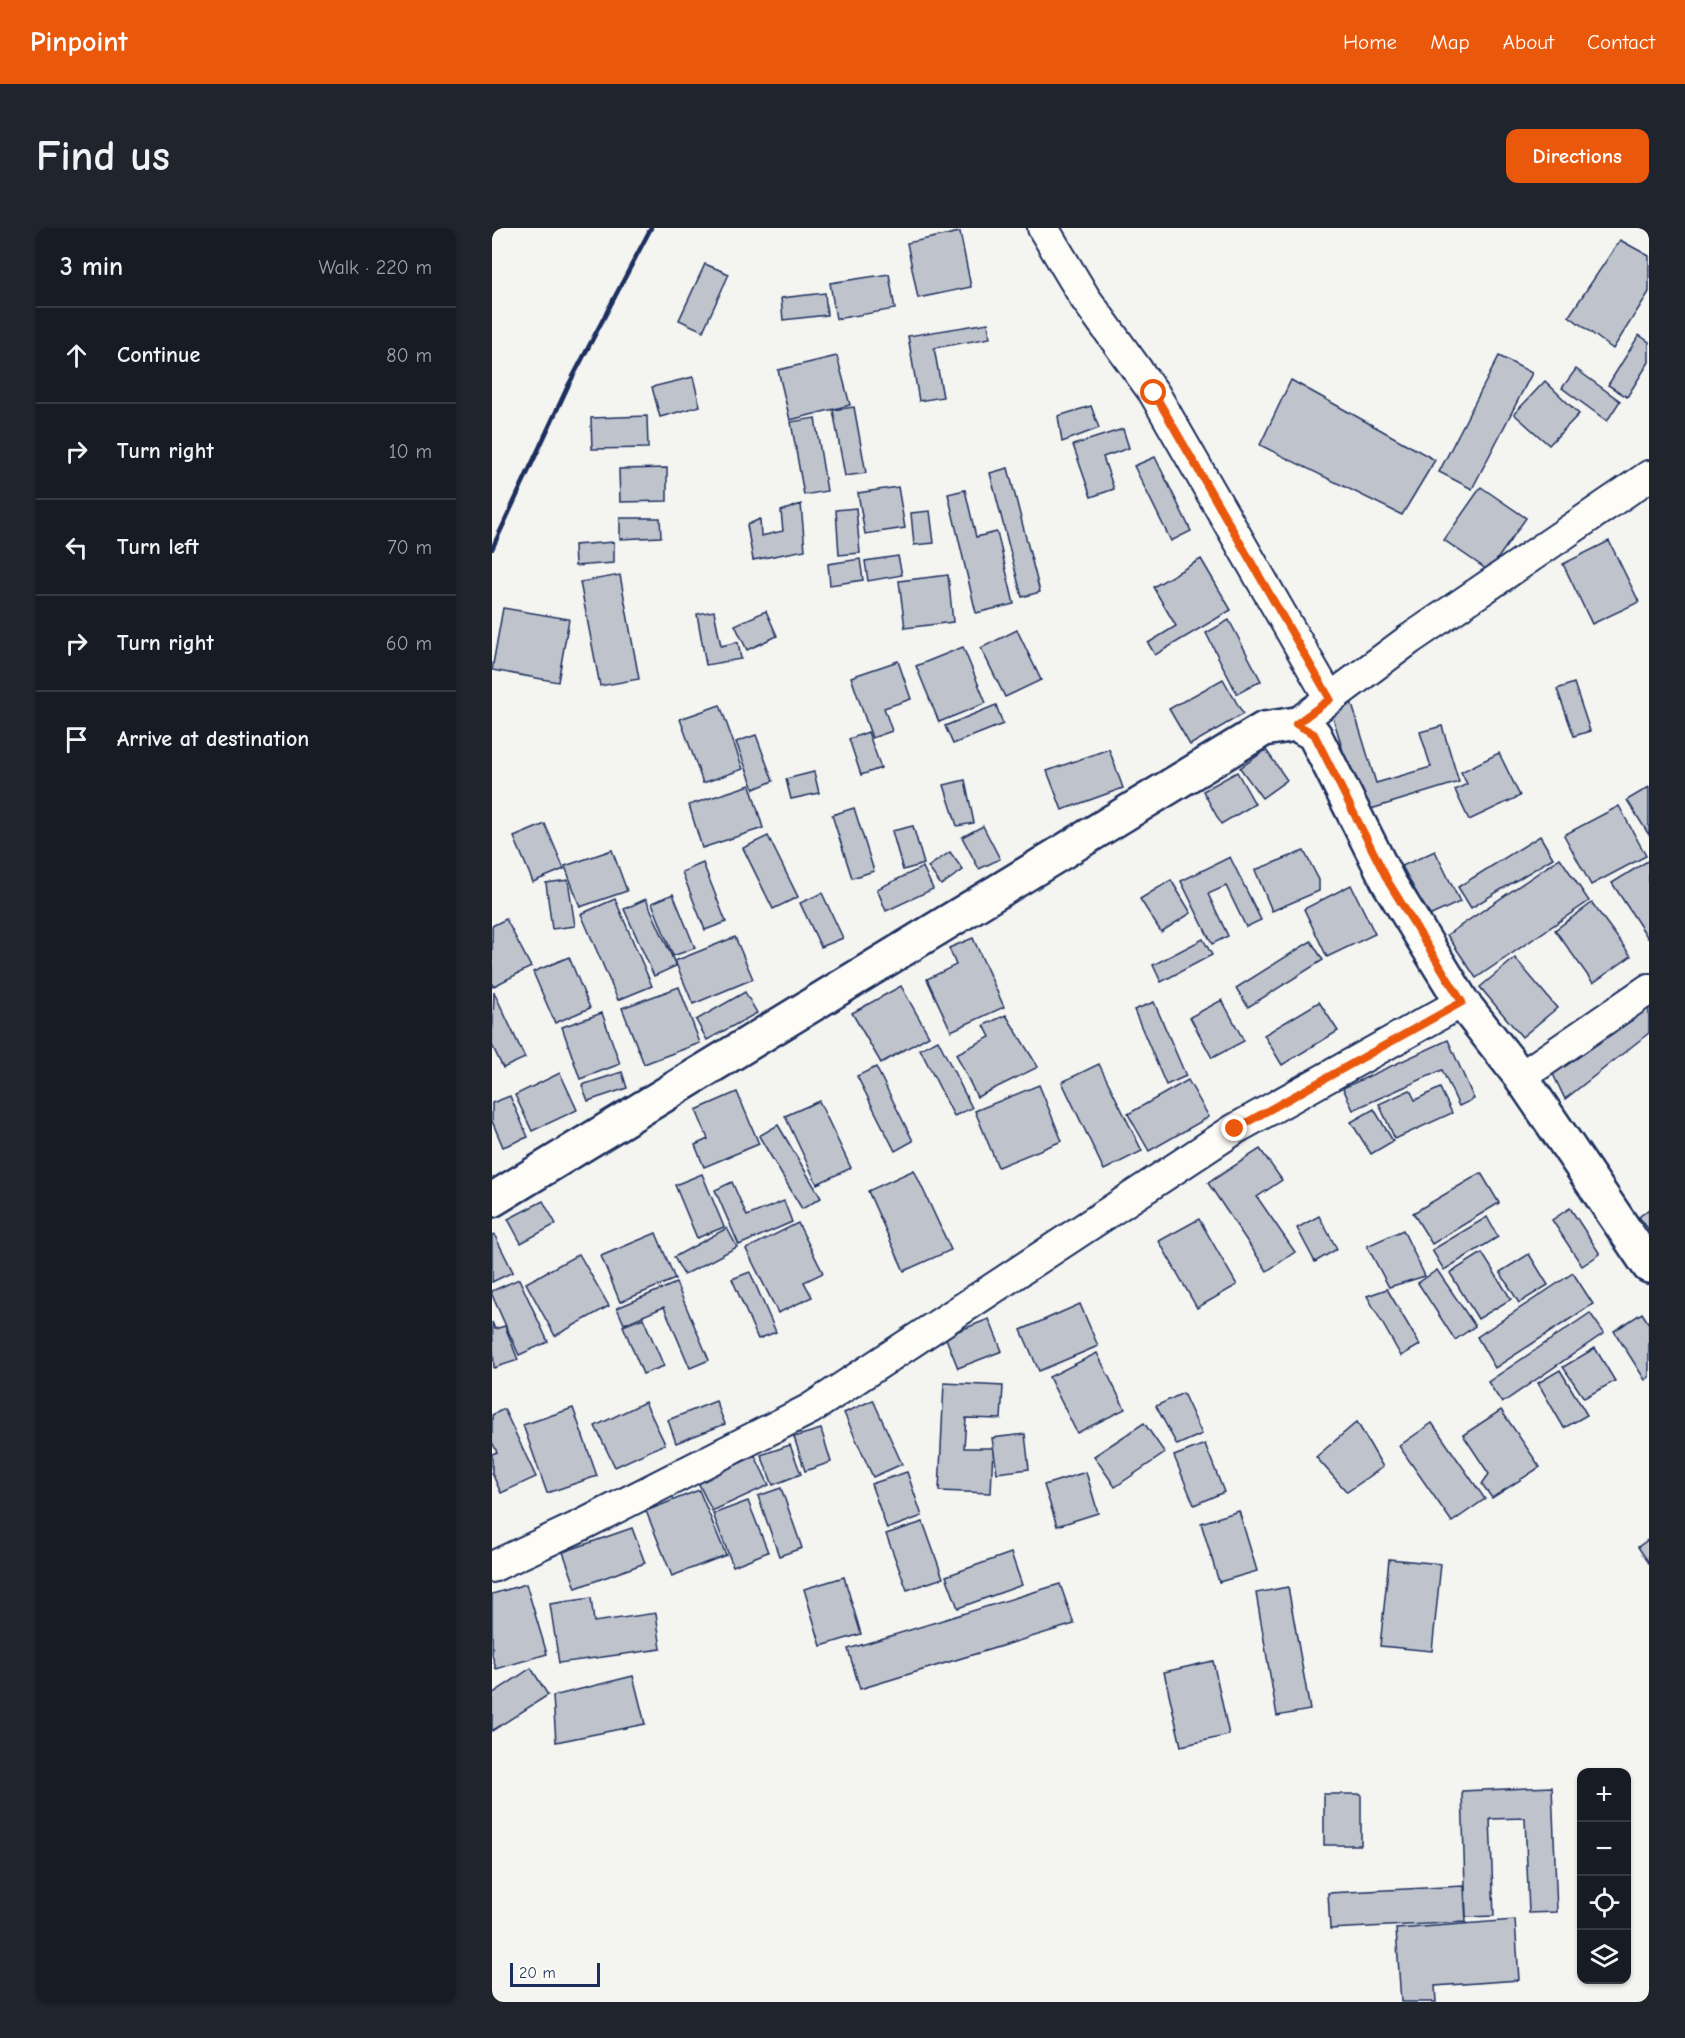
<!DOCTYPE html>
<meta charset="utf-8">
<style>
:root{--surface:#171b24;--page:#20242c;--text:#f1f3f6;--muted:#9ea1a6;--line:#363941;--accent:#ea580c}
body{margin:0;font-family:"Comic Neue",sans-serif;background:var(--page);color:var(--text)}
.controls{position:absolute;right:18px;bottom:18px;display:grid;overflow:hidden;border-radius:12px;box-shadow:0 2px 4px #0004}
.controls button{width:54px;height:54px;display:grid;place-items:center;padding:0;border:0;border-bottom:2px solid var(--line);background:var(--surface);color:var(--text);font:30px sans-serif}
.scale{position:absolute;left:18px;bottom:15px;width:90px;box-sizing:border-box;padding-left:6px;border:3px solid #1b2f5e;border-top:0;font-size:16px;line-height:21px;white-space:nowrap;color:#1b2f5e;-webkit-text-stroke:4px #fdfcf7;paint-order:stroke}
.stop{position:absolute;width:18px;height:18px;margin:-14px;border:4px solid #ea580c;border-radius:50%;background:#fff}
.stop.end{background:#ea580c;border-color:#fff;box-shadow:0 2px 6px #0008}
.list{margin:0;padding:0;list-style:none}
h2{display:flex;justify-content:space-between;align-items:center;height:78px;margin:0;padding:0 24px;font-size:26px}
h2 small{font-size:20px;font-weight:400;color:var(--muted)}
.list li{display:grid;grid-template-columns:39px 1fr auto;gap:18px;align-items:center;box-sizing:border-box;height:96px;padding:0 24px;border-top:2px solid var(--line)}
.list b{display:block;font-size:22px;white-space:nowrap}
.list em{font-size:20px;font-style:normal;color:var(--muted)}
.icon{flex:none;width:33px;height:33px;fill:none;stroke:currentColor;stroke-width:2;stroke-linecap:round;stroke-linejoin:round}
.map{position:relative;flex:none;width:1157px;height:1774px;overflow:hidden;border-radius:12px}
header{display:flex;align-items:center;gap:36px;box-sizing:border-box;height:84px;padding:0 30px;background:var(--accent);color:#fff}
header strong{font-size:28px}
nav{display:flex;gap:33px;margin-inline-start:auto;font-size:21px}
.intro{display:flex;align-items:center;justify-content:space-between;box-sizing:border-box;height:144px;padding:0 36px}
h1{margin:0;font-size:42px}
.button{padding:15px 27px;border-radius:12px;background:var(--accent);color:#fff;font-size:21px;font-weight:700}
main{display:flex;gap:36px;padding:0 36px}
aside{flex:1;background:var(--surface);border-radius:12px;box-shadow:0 2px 4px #0004}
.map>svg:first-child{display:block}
.building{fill:#bfc3cc;stroke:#1b2f5e;stroke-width:1.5}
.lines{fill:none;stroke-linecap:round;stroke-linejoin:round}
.street-casing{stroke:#1b2f5e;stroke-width:34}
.secondary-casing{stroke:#1b2f5e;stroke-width:38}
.street{stroke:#fdfcf7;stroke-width:30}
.secondary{stroke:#fdfcf7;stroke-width:33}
.rail{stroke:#1b2f5e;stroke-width:4.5}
.route{stroke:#ea580c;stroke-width:8}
</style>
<header>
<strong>Pinpoint</strong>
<nav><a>Home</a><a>Map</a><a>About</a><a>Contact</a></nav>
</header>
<div class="intro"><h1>Find us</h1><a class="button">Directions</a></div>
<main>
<aside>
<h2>3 min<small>Walk · 220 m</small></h2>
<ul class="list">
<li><svg class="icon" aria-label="ahead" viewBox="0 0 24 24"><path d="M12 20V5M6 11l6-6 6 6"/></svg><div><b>Continue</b></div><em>80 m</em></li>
<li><svg class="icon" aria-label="right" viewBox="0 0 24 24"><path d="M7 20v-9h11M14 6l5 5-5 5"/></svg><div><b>Turn right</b></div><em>10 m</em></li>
<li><svg class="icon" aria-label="left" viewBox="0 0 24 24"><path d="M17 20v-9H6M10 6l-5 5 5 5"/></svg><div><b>Turn left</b></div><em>70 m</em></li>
<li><svg class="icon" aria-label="right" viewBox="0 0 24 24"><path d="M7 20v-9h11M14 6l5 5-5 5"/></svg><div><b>Turn right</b></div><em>60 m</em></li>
<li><svg class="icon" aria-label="arrive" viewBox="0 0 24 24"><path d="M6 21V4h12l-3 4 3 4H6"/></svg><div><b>Arrive at destination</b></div></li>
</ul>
</aside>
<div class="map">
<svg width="1157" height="1774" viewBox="0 0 1157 1774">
<rect width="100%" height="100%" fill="#f4f4f1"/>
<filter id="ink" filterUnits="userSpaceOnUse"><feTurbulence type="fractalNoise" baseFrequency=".0167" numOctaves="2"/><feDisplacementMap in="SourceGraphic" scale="12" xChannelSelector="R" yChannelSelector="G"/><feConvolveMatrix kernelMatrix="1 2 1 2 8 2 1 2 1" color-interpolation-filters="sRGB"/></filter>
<g filter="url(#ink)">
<g class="building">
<polygon points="468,4 479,59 426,70 415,15"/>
<polygon points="1128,12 1157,28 1157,64 1121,121 1077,88"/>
<polygon points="213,36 237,46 211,103 187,92"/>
<polygon points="397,46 403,81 344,91 338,55"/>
<polygon points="333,65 335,87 291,92 289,70"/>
<polygon points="496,95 498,110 442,120 451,169 427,173 416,108"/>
<polygon points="1147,107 1157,114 1157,134 1135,169 1116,157"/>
<polygon points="345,128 358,177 298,192 286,142"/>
<polygon points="1007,128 1040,145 980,261 947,244"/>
<polygon points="1084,141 1128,173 1115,193 1070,160"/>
<polygon points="201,149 208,178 168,189 160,159"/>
<polygon points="799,152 943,232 910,287 768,217"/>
<polygon points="1053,153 1087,186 1057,217 1022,186"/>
<polygon points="599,178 607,200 570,214 566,188"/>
<polygon points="362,179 374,245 353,248 341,182"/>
<polygon points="155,188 156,220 100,221 99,190"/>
<polygon points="323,190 335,263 312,267 299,194"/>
<polygon points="631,201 637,220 611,229 622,261 599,269 581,217"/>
<polygon points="663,229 699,303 679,313 642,238"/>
<polygon points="175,240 175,273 128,274 127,241"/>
<polygon points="516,240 548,364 530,369 498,245"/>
<polygon points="406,259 413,300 373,306 366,265"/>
<polygon points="989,259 1034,290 997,343 952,312"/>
<polygon points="473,262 484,309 505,304 522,376 484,385 456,266"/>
<polygon points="309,276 313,322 261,332 255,297 268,291 269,308 291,303 289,283"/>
<polygon points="364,280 368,325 347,327 344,282"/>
<polygon points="438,283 442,315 422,317 419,285"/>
<polygon points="128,290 168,290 169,309 128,311"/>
<polygon points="1117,313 1147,374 1100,396 1071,336"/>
<polygon points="122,314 122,335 83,338 82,317"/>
<polygon points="406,328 410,347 376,353 373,333"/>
<polygon points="368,331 371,352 338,357 336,336"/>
<polygon points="709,331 739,382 663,427 656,415 684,398 661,359"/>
<polygon points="128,347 147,451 108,458 88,354"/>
<polygon points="456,347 461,394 413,400 407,353"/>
<polygon points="11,380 77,391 66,454 0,442"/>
<polygon points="222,383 229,418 246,414 249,431 214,437 205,386"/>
<polygon points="274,383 285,408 255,422 243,397"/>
<polygon points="737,392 769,453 745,466 714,405"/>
<polygon points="525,402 549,452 513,469 489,420"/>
<polygon points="471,419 494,475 447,494 424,438"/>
<polygon points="406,433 419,471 392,480 400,503 380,510 359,449"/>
<polygon points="731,451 751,486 698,517 677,481"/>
<polygon points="1082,455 1098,503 1082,508 1065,461"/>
<polygon points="859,473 884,555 939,539 928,504 950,498 967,554 869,584 838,479"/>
<polygon points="228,477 251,541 211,555 188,491"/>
<polygon points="504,477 511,496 461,516 453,498"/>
<polygon points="376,504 389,540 369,547 357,511"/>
<polygon points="264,507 281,553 262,561 244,514"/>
<polygon points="617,521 631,560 570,582 555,543"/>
<polygon points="774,522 795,552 770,570 748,540"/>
<polygon points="1007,525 1028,568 977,592 963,562 975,556 969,544"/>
<polygon points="322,544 327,565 299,571 294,551"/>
<polygon points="745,544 763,576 729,596 711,563"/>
<polygon points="473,552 482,595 465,598 452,557"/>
<polygon points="258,557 271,600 210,620 197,577"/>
<polygon points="1157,559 1157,607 1135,572"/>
<polygon points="1127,578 1154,628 1099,657 1072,607"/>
<polygon points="362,580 382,643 360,650 340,587"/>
<polygon points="53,596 72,641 41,654 22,609"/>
<polygon points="421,598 432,636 411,642 400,603"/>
<polygon points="491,598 508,631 487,641 470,609"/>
<polygon points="276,608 306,669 281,681 251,620"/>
<polygon points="1048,608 1061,630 979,680 966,659"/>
<polygon points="120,622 135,663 88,679 73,638"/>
<polygon points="812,623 827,652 827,663 780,683 763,642"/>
<polygon points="943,623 968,674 937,688 910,638"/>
<polygon points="458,624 471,642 449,657 436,639"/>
<polygon points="738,629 769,692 754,699 734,658 716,666 736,708 720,716 689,653"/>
<polygon points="1068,630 1097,673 984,750 955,707"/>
<polygon points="1157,632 1157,709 1156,710 1120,655"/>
<polygon points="211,635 234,694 213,702 190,644"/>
<polygon points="431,639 441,661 394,683 385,661"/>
<polygon points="76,652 83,698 60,701 54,655"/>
<polygon points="679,652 699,685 669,704 648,671"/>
<polygon points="859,657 883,706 835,729 812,681"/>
<polygon points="330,665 351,710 329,719 308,675"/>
<polygon points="181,666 203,720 181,728 160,675"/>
<polygon points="123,671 160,758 126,772 89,686"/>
<polygon points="154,671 184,738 162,748 132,681"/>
<polygon points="1100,675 1139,728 1101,755 1063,702"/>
<polygon points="14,691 39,739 0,759 0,698"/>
<polygon points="243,709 261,751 201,776 183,733"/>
<polygon points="481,710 512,779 459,803 435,751 464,737 457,720"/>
<polygon points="711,711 720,727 669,754 661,737"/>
<polygon points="819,713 831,732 756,779 744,760"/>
<polygon points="77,729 98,780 63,795 41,744"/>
<polygon points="1023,730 1065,780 1030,809 988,759"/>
<polygon points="409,758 437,808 389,835 360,785"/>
<polygon points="187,759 208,815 152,836 130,780"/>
<polygon points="2,764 33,830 11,840 0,817"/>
<polygon points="253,764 265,785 215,812 204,792"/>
<polygon points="730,772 752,813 720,830 698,789"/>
<polygon points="1157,773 1157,805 1073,871 1060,844"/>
<polygon points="662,774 694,848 674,857 642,782"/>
<polygon points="827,774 846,803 790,837 772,807"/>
<polygon points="110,785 128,836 88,851 70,799"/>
<polygon points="514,787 546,839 485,869 464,826 498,809 492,797"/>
<polygon points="446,812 480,880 462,888 428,821"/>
<polygon points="956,812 982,871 967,878 950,842 861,882 851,860"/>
<polygon points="607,836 650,923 612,942 570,854"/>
<polygon points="384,839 421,913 403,923 365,848"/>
<polygon points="130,844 135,860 96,873 90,857"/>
<polygon points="68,845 85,882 40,903 23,867"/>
<polygon points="696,852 717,889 657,923 636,886"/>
<polygon points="547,857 570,913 506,939 483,883"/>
<polygon points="948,860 960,885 903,911 887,876 918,862 923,872"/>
<polygon points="245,864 267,916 212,939 203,917 216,911 204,882"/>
<polygon points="18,868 36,909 11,919 0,893 0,875"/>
<polygon points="327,873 359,940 325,956 293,888"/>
<polygon points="882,881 901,913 879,926 859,894"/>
<polygon points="286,897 329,970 310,981 267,908"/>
<polygon points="768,921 790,952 765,969 803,1024 775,1043 716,955"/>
<polygon points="422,942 459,1022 412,1043 376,963"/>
<polygon points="989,945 1007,975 940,1016 921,985"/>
<polygon points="210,946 232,999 205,1010 183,957"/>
<polygon points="240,954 255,988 292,973 300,994 247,1017 223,962"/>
<polygon points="51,973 64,996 29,1015 16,991"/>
<polygon points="1078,980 1108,1026 1090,1038 1060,992"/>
<polygon points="1157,981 1157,1002 1147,989"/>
<polygon points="827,988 845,1021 823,1034 805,1000"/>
<polygon points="995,989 1006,1009 952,1042 940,1022"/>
<polygon points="707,991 745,1057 705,1080 667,1013"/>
<polygon points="306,995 331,1045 312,1054 320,1069 286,1085 254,1021"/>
<polygon points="235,1000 245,1019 192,1047 182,1029"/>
<polygon points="911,1002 933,1048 897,1059 875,1018"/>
<polygon points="164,1005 183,1051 128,1074 109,1028"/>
<polygon points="2,1006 21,1044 0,1054 0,1007"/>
<polygon points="990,1025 1019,1071 986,1091 958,1045"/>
<polygon points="87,1026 117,1078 63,1108 34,1055"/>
<polygon points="1037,1026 1056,1057 1027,1075 1008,1044"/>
<polygon points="945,1042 983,1098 963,1112 926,1055"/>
<polygon points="258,1044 284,1104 266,1111 240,1051"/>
<polygon points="1081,1045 1101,1076 1003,1140 985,1109"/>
<polygon points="27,1051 56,1114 27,1127 0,1067 0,1063"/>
<polygon points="184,1055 217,1132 198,1140 172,1079 132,1096 125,1080"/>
<polygon points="895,1061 928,1117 909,1128 875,1068"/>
<polygon points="588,1076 606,1118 547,1143 529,1102"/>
<polygon points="1098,1085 1112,1105 1010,1175 996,1154"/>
<polygon points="1150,1085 1157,1096 1157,1149 1153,1152 1122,1103"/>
<polygon points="151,1090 172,1138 151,1146 131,1098"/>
<polygon points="497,1091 510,1123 466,1140 453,1108"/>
<polygon points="0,1094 3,1101 13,1098 26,1132 2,1140"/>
<polygon points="1103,1120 1123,1153 1092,1170 1071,1139"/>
<polygon points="605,1125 633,1181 585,1205 557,1149"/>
<polygon points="1068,1142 1095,1187 1072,1200 1046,1155"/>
<polygon points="452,1155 511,1158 509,1191 474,1190 472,1220 501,1220 499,1265 447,1263"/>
<polygon points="691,1165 710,1206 685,1217 664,1178"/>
<polygon points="381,1172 410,1236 381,1249 352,1185"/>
<polygon points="224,1173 233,1196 184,1215 176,1192"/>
<polygon points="153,1174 173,1216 123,1239 103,1198"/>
<polygon points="81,1180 105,1248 55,1265 31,1197"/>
<polygon points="12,1181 44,1249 9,1265 0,1245 0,1226 5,1224 0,1214 0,1187"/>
<polygon points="1009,1182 1048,1239 1000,1270 990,1256 997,1246 971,1207"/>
<polygon points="865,1194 891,1239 855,1264 824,1229"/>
<polygon points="652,1195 673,1225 623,1259 602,1228"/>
<polygon points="940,1195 993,1271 960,1294 907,1218"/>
<polygon points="329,1201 339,1234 313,1243 302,1209"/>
<polygon points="533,1206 537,1241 505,1245 500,1210"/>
<polygon points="713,1216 732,1264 702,1277 682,1228"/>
<polygon points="298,1217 309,1246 281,1257 269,1227"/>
<polygon points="263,1228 277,1257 220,1283 206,1254"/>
<polygon points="415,1244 430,1288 395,1301 379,1256"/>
<polygon points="594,1244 606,1285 565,1298 552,1257"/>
<polygon points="289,1260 310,1320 287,1328 266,1268"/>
<polygon points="207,1262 234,1327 180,1348 154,1283"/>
<polygon points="256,1273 276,1324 241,1338 221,1286"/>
<polygon points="747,1283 765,1343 727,1354 709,1295"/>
<polygon points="431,1294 451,1350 415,1362 394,1306"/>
<polygon points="140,1300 153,1335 84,1360 71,1324"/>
<polygon points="1157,1311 1157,1335 1146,1319"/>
<polygon points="519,1325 530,1357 466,1380 454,1348"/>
<polygon points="897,1331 949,1336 940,1423 888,1418"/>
<polygon points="352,1349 369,1406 329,1418 312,1361"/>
<polygon points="34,1356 55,1426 4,1441 0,1427 0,1366"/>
<polygon points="568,1356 582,1396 368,1461 356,1421"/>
<polygon points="796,1359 818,1482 785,1488 764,1365"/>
<polygon points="99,1370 102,1394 164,1385 169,1421 67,1435 58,1376"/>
<polygon points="721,1433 737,1507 689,1518 672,1444"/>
<polygon points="39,1440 56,1467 0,1503 0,1466"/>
<polygon points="141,1448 153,1496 64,1514 61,1468"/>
<polygon points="1060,1559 1065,1684 1037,1685 1033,1590 998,1591 1002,1688 974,1689 970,1563"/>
<rect x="832" y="1566" width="37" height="51"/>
<polygon points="972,1658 974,1694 838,1701 836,1665"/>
<polygon points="1023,1692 1027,1752 943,1758 944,1774 909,1774 904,1701"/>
</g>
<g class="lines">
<g class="street-casing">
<g id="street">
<polyline points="551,0 593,70 662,165 838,471"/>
<polyline points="804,496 918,411 1157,248"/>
<polyline points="1029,849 1157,761"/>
<polyline points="0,1339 92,1296 318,1181 743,901 970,774"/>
</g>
</g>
<g class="secondary-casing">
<polyline id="secondary" points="0,972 772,501 804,496 822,506 897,655 970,774 1029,849 1157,1038"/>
</g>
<use href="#street" class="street"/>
<use href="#secondary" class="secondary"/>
<polyline class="rail" points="0,321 76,158 159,0"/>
</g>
</g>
<g class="lines" filter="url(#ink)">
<polyline class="route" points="662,165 838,471 804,496 822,506 897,655 970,774 743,901"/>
</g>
</svg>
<div class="controls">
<button>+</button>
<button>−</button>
<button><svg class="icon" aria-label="locate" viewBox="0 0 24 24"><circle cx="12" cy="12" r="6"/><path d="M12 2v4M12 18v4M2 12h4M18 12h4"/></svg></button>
<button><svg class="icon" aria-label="layers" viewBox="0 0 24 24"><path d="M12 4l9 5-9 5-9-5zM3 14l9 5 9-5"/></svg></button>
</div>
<div class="scale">20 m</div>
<div class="stop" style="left:662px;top:165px"></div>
<div class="stop end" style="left:743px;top:901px"></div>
</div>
</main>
